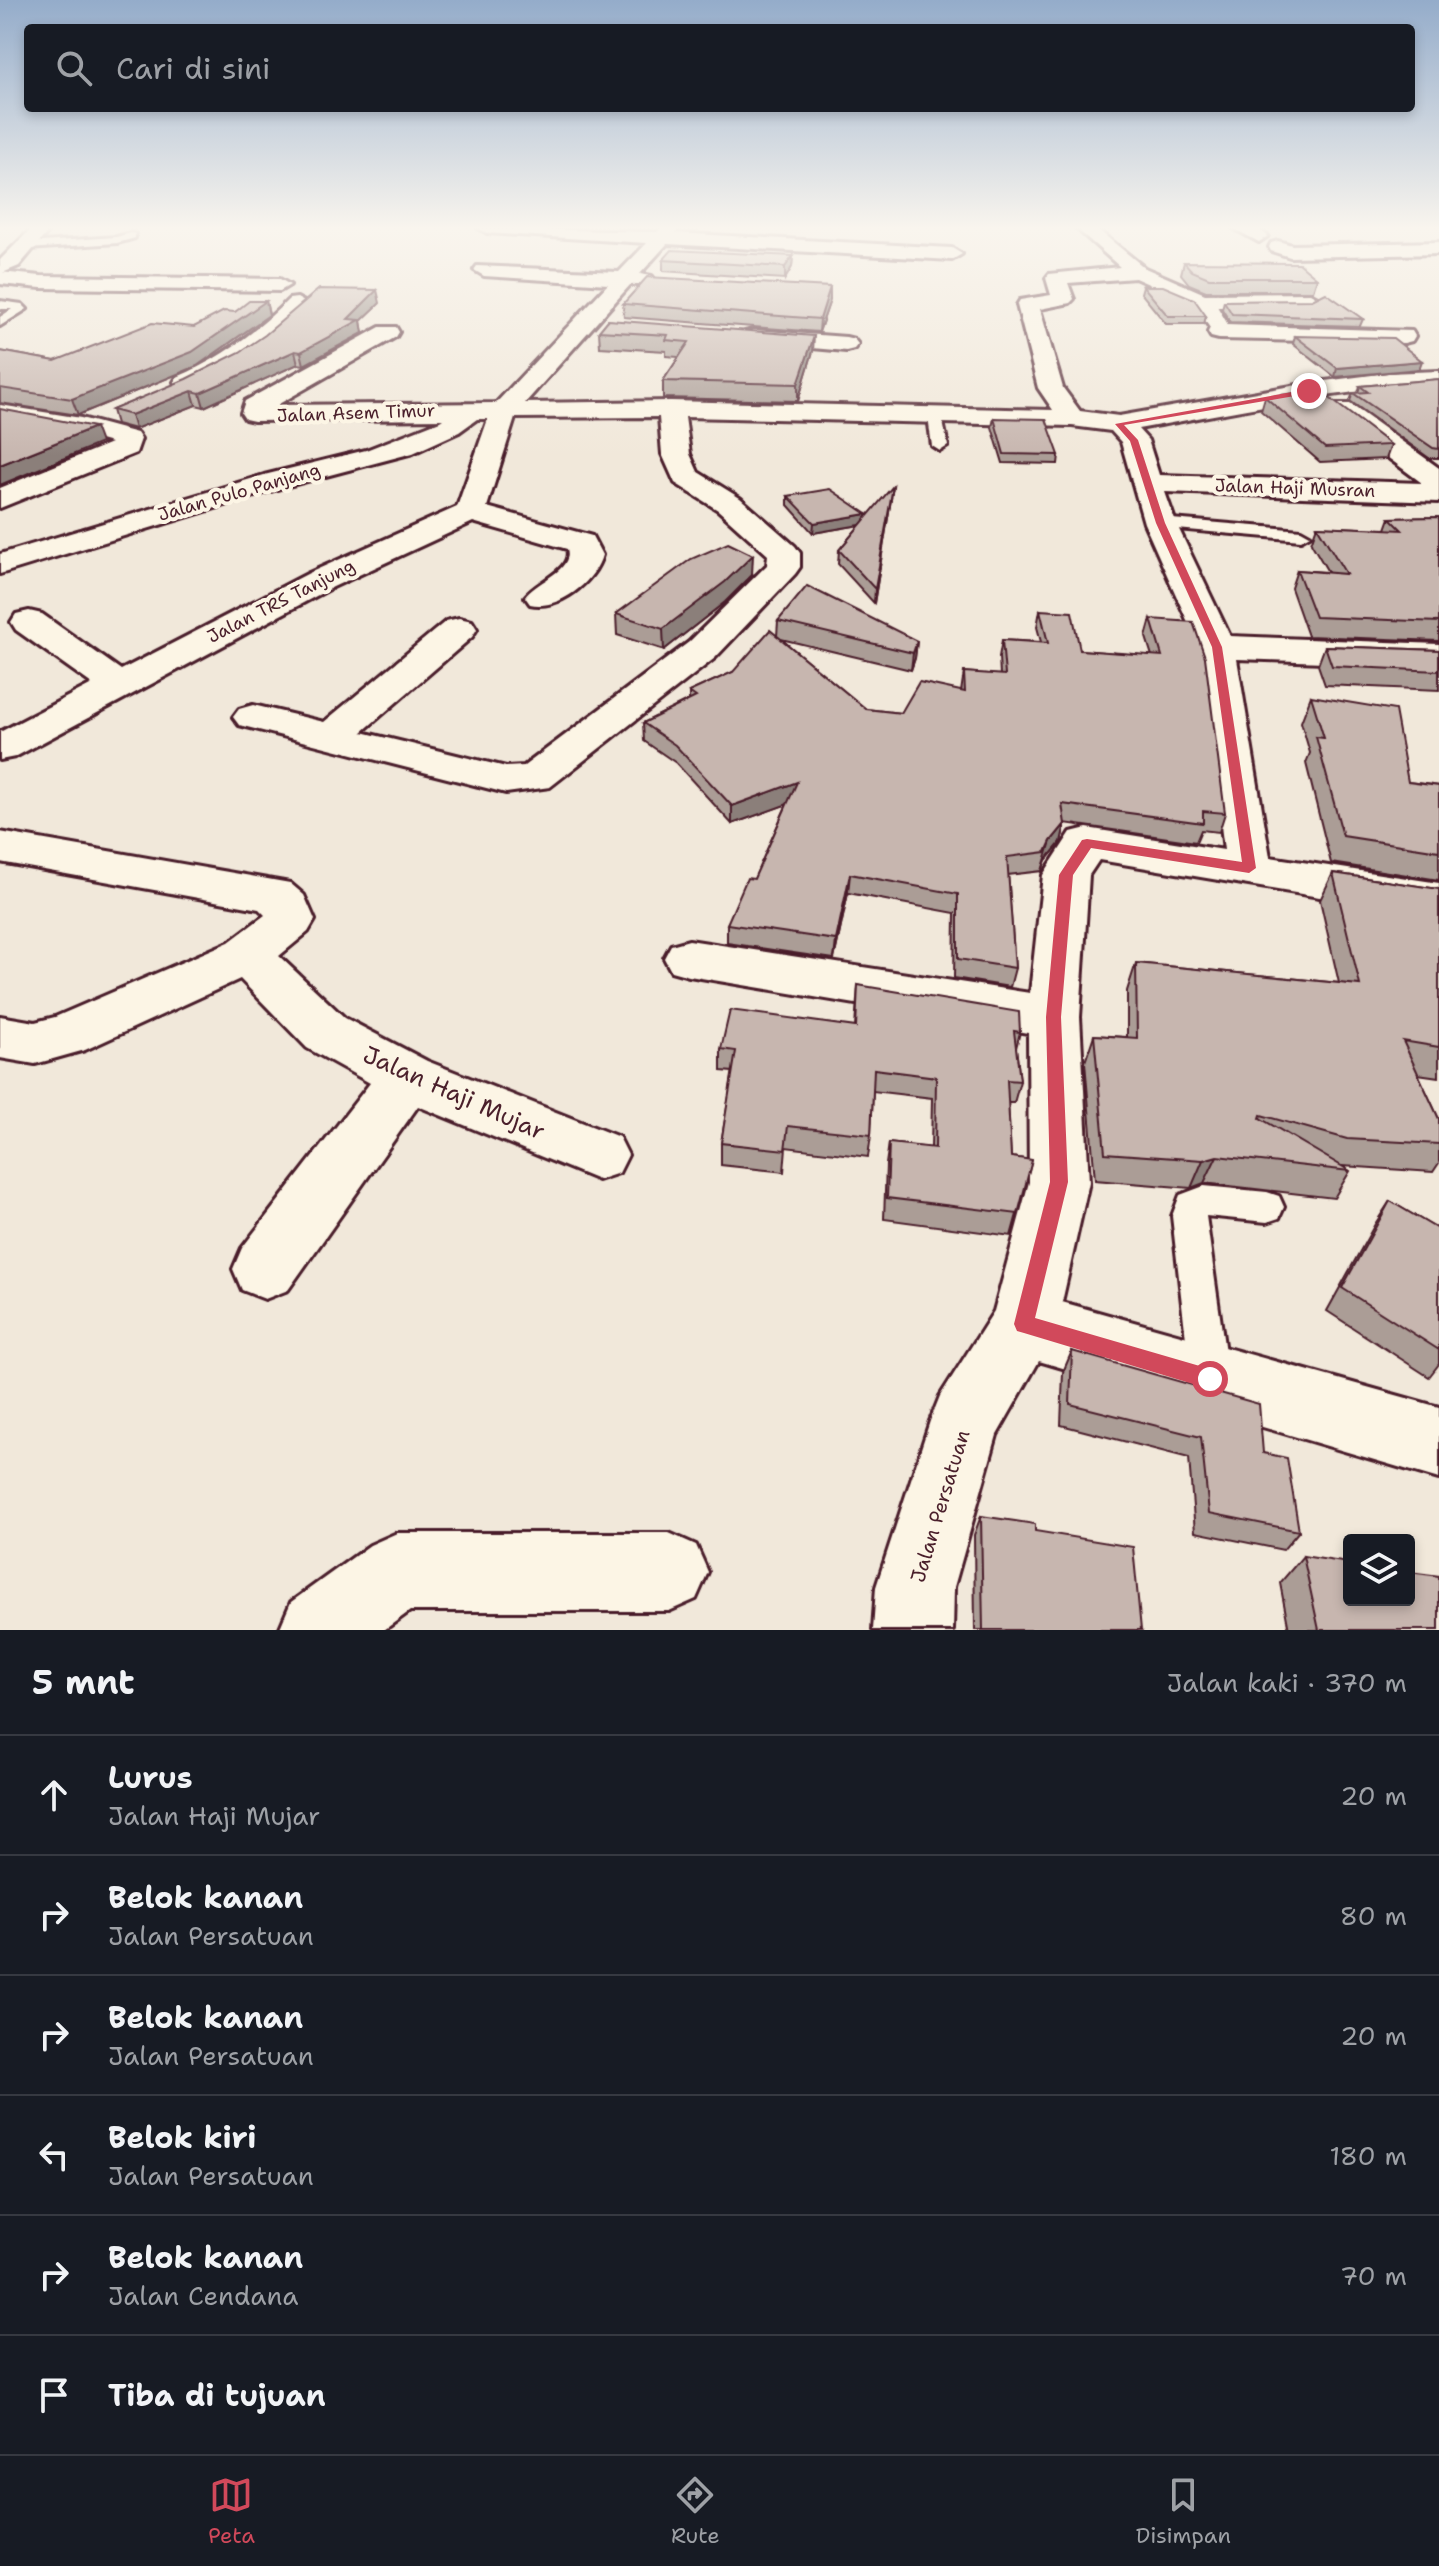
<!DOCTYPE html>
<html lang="id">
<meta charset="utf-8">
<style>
:root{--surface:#171b24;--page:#20242c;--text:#f1f3f6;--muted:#9ea1a6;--line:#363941;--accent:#d1495b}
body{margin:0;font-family:"Shantell Sans",sans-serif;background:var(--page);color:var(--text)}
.controls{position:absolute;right:24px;bottom:24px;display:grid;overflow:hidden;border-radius:8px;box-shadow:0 4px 12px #0003}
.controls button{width:72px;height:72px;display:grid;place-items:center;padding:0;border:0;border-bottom:2px solid var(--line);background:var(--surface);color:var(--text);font:40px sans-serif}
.stop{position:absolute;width:24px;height:24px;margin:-18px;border:6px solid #d1495b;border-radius:50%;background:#fff}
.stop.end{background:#d1495b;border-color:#fff;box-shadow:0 2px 8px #0008}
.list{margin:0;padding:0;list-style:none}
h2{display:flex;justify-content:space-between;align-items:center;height:104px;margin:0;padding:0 32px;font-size:34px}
h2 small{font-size:26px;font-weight:400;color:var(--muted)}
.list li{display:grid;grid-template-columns:52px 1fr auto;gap:24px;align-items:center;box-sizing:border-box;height:120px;padding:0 32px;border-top:2px solid var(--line)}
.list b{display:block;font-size:30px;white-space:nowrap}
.list p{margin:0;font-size:26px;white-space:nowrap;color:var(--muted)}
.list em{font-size:26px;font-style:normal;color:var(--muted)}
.icon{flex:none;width:44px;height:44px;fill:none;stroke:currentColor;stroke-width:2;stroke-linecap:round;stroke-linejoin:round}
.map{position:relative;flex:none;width:1439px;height:1630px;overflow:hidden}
.search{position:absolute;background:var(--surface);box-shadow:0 4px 12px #0003;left:24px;right:24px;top:24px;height:88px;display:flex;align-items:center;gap:20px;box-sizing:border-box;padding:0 28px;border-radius:8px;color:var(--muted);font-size:30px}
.sheet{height:824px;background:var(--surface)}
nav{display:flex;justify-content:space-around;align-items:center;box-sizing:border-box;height:112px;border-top:2px solid var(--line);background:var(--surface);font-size:22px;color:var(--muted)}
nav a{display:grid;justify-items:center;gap:4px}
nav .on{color:var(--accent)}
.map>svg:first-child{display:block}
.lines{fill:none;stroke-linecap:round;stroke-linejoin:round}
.lane-casing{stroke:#4a1f2b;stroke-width:6}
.street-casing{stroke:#4a1f2b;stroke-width:6}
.secondary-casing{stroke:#4a1f2b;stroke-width:6}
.lane{fill:#fcf5e5;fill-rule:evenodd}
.street{fill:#fcf5e5;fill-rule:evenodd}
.secondary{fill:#fcf5e5;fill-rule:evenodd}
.wall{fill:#ab9d96;stroke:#4a1f2b;stroke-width:2}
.shaded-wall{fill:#8b7f7a;stroke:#4a1f2b;stroke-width:2}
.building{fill:#c7b6af;stroke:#4a1f2b;stroke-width:2}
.route{fill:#d1495b}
.labels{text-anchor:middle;stroke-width:8;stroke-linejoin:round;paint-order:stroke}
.far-street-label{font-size:18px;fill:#4a1f2b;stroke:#fcf5e5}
.street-label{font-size:20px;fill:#4a1f2b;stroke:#fcf5e5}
.near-street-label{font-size:24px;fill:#4a1f2b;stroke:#fcf5e5}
</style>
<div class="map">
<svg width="1439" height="1630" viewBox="0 0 1439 1630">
<rect width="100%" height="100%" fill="#f1e8da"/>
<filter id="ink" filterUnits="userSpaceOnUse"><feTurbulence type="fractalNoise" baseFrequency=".0125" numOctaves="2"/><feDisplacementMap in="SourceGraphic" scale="16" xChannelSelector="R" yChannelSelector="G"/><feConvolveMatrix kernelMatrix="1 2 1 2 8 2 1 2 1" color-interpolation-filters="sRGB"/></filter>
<g filter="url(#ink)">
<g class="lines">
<g class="lane-casing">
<g id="lane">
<polygon points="131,233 135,234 135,238 117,243 27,249 22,246 27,243 116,237"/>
<polygon points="0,301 22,304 27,309 0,326 0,317 12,309 0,309"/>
<polygon points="935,413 942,417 948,446 940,451 932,446 928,417"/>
<polygon points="1160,518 1301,530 1310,535 1301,540 1154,527 1152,523 1154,519"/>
<polygon points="1204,1186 1267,1192 1279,1196 1284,1207 1279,1218 1267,1222 1206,1216 1228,1374 1222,1387 1209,1393 1196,1387 1190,1374 1172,1216 1180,1195"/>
</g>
</g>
<g class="street-casing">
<g id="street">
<path d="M 478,228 L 657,232 L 661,228 L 680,228 L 676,233 L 952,248 L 962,254 L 952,260 L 667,244 L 640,274 L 652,276 L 655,280 L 652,284 L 630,285 L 525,403 L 671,401 L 1053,410 L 1038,388 L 1017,305 L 1020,300 L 1051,295 L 1046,278 L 1049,274 L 1120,267 L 1076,228 L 1096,228 L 1145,268 L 1205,294 L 1310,293 L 1321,299 L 1310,305 L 1217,306 L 1227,323 L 1226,325 L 1412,331 L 1415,336 L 1412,341 L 1404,343 L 1219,339 L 1211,337 L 1208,332 L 1210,328 L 1194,304 L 1135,278 L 1068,283 L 1074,299 L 1070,303 L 1040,309 L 1063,388 L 1080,411 L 1119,416 L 1309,383 L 1388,373 L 1439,371 L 1439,385 C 1338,389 1238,411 1138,429 L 1148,440 L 1159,475 L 1422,483 L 1332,416 L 1328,410 L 1332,404 L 1350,404 L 1439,468 L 1439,502 L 1165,492 L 1176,523 L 1230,636 L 1439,644 L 1439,666 L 1237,659 L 1270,857 L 1439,883 L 1439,917 L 1099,860 L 1089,875 L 1080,1017 L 1089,1182 L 1062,1302 L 1439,1407 L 1439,1479 L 1039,1361 L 997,1435 L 954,1587 L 953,1630 L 873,1630 L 876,1587 L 930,1421 L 940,1396 L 994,1311 L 1029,1182 L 1028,1033 L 689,976 L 671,971 L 664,958 L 671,945 L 689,940 L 1030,993 L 1043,875 L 1071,832 L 1087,828 L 1224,850 L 1199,647 L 1144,523 L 1121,442 L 1111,431 L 1072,426 L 685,417 L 690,454 L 698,472 L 740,498 L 795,546 L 800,553 L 800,567 L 795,574 L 715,658 L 550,787 L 506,793 L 239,725 L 233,717 L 239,709 L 253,705 L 324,722 L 446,621 L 459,618 L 472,621 L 477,629 L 472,637 L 362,732 L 506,767 L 524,766 L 689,642 L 767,565 L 768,555 L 718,510 L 675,483 L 662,454 L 659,417 L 515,418 L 487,507 L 592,536 L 602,555 C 595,582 558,611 530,604 L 525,597 C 535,582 574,570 567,549 L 473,522 L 333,587 L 15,757 L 0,760 L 0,732 L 92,684 L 16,630 L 11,622 L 16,614 L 29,611 L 42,614 L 121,670 L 309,573 L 457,507 L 488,419 L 477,419 L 459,432 L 413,453 L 284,487 L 0,574 L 0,554 L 264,475 L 366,450 L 440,421 L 443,419 L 254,421 L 245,419 L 241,413 L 245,401 L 380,327 L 396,327 L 399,332 L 396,337 L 277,405 L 496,403 L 608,284 L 484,276 L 474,270 L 477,266 L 619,272 L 647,243 L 487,233 Z"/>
<polygon points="1233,228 1257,228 1268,236 1259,242"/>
<polygon points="1278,241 1292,245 1439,242 1439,254 1290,257 1271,251 1269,247 1271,243"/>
<polygon points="0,272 41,276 280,279 290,285 280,291 41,288 0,284"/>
<path d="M 297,298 L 308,304 L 305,309 C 280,334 214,396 177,387 L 174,382 L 177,377 C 220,359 256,332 289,299 Z"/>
<polygon points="753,330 846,337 854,339 858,344 854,349 846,351 745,342 742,337 745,332"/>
<polygon points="0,405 81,418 137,433 141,439 136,453 0,508 0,488 111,443 78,434 0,421"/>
<polygon points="0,832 290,883 304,895 315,920 308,932 279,956 345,1018 427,1061 619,1137 628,1155 619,1173 598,1180 418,1106 288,1290 265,1299 242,1290 233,1269 242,1248 370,1083 307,1048 240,979 85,1050 35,1064 0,1058 0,1016 35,1022 55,1017 229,942 265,915 259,909 0,862"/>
<polygon points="397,1533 669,1533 696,1545 708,1572 696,1599 669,1611 410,1611 384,1630 279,1630 291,1602 370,1545"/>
</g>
</g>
<g class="secondary-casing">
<polygon id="secondary" points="32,228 51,228 19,266 0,274 0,260"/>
</g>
<use href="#lane" class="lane"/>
<use href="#street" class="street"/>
<use href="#secondary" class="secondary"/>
</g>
<g class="wall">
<polygon points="793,256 792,267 785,279 663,271 663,260"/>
<polygon points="1184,262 1317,278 1313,291 1206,291 1189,284 1181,274"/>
<polygon points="1143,286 1206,316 1204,324 1166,324 1141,293"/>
<polygon points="830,287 830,300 819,332 624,317 623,304"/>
<polygon points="266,301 269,315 197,366 78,415 0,403 0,351 55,361 194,327 235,312"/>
<polygon points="1224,301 1363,319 1360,326 1230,322 1222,309"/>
<polygon points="380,303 361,321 363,333 304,365 298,364 204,407 196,405 135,429 116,424 112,410"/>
<polygon points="608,320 813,351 798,401 663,398 663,381 679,357 666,356 666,351 600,347 599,331"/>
<polygon points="1295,336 1419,369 1335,377 1293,344"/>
<polygon points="1439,379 1439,458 1429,458 1350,401 1353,393 1358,393 1360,386"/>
<polygon points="1265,397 1391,445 1386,459 1320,462 1261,411"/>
<polygon points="994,418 1059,455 1058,464 1003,463 992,427"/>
<polygon points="788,496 866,518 891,499 874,603 838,564 839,550 860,525 813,533 788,505"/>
<polygon points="1439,517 1439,641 1308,636 1291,588 1297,570 1328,572 1311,543 1317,526 1386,529 1390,518"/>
<polygon points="752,575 725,602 664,650 617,635 616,614"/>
<polygon points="1040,610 1080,650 1152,656 1146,637 1151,619 1225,813 1219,832 1201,830 1196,842 1065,823 1061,842 1046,860 1042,871 1008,875 1015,968 1010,987 954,978 955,913 848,893 834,959 727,943 727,924 754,879 787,804 732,824 676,763 644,741 643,723 689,700 689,692 733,672 777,636 778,621 917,641 915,658 911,670 781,639 866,709 901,713 961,692 964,672 1000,675 999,657 1002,640 1041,642 1037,627"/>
<polygon points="1325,646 1439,650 1439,690 1325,685 1318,665"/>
<polygon points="1311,696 1408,782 1439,786 1439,880 1331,863 1306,763 1310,753 1301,722"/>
<polygon points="1333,873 1439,889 1439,1077 1418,1074 1439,1119 1439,1163 1433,1172 1342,1166 1350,1171 1334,1198 1204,1183 1191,1188 1095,1180 1085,1062 1094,1035 1127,1037 1127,991 1136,963 1339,983 1320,900"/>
<polygon points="858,985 1020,1032 1016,1048 1020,1081 1014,1103 1008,1103 1011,1157 1032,1160 1011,1236 884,1219 886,1164 889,1143 931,1148 932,1098 873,1091 871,1135 868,1157 786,1147 784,1172 721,1165 721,1143 733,1072 721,1071 721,1049 855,1027"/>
<polygon points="1390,1201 1439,1230 1439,1364 1429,1377 1327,1311 1375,1224"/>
<polygon points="1072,1351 1263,1453 1299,1531 1283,1550 1195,1532 1189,1458 1061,1425 1063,1372"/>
<polygon points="981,1516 1035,1531 1141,1630 975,1630 974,1535"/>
<polygon points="1303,1556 1439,1630 1289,1630 1280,1583"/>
</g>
<g class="shaded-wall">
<polygon points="793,256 792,267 785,279 785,267"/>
<polygon points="830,287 830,300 819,332 820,319"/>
<polygon points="377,290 380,303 361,321 363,333 304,365 301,352 348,319"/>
<polygon points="266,301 269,315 197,366 78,415 72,399"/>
<polygon points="814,336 813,351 798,401 798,384"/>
<polygon points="295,351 298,364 204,407 200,393"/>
<polygon points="1422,361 1419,369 1335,377 1337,368"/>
<polygon points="192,391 196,405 135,429 131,415"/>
<polygon points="95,427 101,443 0,485 0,465"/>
<polygon points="893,486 891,499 874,603 875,589"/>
<polygon points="867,514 866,524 813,533 814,523"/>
<polygon points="753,555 752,575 725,602 664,650 663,629"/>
<polygon points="917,641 915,658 911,670 913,653"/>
<polygon points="797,782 796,801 732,824 732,806"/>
<polygon points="1065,824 1061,842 1046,860 1042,871 1051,841"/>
<polygon points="850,874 848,893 834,959 836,940"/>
<polygon points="1217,1156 1204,1183 1191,1188 1203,1160"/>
</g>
<g class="building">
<polygon points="672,250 793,256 785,267 663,260"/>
<polygon points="1184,262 1299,263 1317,278 1209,278 1192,271"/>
<polygon points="647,277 830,287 820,319 623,304"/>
<polygon points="1143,286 1163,286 1194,299 1206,316 1168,316"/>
<polygon points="319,289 377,290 348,319 360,320 301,352 295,351 200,393 192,391 131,415 112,410 186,379 240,352 265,335"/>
<polygon points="1326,293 1363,319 1232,314 1224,301 1312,300"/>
<polygon points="249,301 266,301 192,352 72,399 0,388 0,351 55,361 152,323 194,327 224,311 235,312"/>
<polygon points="608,320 814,336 798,384 663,381 689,342 666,340 668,335 599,331"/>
<polygon points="1295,336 1393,338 1422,361 1337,368"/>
<polygon points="1439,379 1439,449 1433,448 1353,393 1368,392 1360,386"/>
<polygon points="1319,390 1391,445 1325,448 1265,397"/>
<polygon points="0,409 95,427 0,465"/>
<polygon points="994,418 1046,419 1059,455 1004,454"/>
<polygon points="893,486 875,589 839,550"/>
<polygon points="830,489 867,514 814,523 788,496"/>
<polygon points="1439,517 1439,622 1315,617 1297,570 1346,574 1317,526 1402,530 1390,518"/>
<polygon points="728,543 753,555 725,582 663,629 616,614 691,559"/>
<polygon points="807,586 917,641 913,653 778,621"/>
<polygon points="1040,610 1072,612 1080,650 1162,656 1151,619 1193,622 1205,657 1225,813 1203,811 1203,823 1062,804 1065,824 1051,841 1046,852 1007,857 1015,968 958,959 958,894 850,874 836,940 727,924 747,878 754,879 797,782 732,806 675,745 643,723 696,697 689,692 733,672 770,630 866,709 901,713 919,682 965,692 964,672 1005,675 1002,640 1048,643"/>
<polygon points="1325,646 1439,650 1439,671 1332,666"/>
<polygon points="1311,696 1395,710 1408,782 1439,786 1439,851 1343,836 1316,737 1324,738"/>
<polygon points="1333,873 1439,889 1439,1047 1403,1041 1439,1119 1439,1144 1347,1139 1261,1115 1260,1118 1350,1171 1217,1156 1203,1160 1105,1153 1094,1035 1137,1038 1136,963 1360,985"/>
<polygon points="858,985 1019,1012 1020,1032 1014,1031 1020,1081 1007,1080 1011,1157 1032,1160 1018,1214 887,1198 889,1143 935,1148 936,1077 874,1069 871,1135 788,1126 785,1150 721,1143 736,1051 721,1049 730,1010 856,1027"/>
<polygon points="1390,1201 1439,1230 1439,1350 1342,1288"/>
<polygon points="1072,1351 1259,1404 1263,1453 1287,1458 1299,1531 1209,1513 1201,1437 1070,1404"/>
<polygon points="981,1516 1035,1524 1035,1531 1133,1547 1141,1630 983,1630"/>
<polygon points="1303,1556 1349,1563 1349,1600 1409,1600 1409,1572 1439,1576 1439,1630 1319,1630"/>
</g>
</g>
<linearGradient id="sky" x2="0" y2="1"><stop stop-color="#94acca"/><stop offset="0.5" stop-color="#f9f5ee"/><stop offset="1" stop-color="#f9f5ee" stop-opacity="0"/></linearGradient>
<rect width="1439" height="456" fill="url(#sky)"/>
<polygon class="route" points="1309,389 1312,393 1124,425 1138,440 1165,523 1222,647 1256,868 1249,873 1091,848 1073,875 1061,1017 1068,1182 1035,1318 1210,1369 1217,1372 1220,1379 1217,1386 1210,1389 1024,1333 1017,1331 1014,1324 1050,1182 1046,1017 1059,875 1082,840 1087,839 1242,862 1212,647 1156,523 1130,441 1115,424"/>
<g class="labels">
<g class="far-street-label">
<text transform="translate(356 413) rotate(-2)" y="6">Jalan Asem Timur</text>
<text transform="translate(1295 488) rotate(2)" y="6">Jalan Haji Musran</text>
<text transform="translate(239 492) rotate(-16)" y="6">Jalan Pulo Panjang</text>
<text transform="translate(281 601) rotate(-27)" y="6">Jalan TRS Tanjung</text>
</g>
<g class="street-label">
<text transform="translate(940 1506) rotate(-73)" y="7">Jalan Persatuan</text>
</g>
<g class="near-street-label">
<text transform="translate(454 1093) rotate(24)" y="8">Jalan Haji Mujar</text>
</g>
</g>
</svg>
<div class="controls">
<button><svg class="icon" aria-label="layers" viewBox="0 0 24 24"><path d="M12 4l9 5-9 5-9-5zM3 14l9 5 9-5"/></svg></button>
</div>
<div class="stop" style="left:1210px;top:1379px"></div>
<div class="stop end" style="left:1309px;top:391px"></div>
<div class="search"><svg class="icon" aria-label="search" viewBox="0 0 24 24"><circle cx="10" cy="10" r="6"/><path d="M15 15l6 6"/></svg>Cari di sini</div>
</div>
<section class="sheet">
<h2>5 mnt<small>Jalan kaki · 370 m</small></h2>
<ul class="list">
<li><svg class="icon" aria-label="ahead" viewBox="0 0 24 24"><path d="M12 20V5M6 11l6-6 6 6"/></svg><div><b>Lurus</b><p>Jalan Haji Mujar</p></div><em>20 m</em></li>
<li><svg class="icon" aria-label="right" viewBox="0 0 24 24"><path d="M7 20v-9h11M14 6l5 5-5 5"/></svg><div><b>Belok kanan</b><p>Jalan Persatuan</p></div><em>80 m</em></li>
<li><svg class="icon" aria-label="right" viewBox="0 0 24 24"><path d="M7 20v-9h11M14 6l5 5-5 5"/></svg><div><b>Belok kanan</b><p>Jalan Persatuan</p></div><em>20 m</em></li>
<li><svg class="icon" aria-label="left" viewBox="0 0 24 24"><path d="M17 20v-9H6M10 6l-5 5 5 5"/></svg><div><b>Belok kiri</b><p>Jalan Persatuan</p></div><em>180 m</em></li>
<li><svg class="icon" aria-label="right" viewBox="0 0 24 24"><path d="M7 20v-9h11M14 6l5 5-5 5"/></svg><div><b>Belok kanan</b><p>Jalan Cendana</p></div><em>70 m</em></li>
<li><svg class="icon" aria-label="arrive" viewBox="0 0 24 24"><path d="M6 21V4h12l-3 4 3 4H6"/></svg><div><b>Tiba di tujuan</b></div></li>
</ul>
</section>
<nav>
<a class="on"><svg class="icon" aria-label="map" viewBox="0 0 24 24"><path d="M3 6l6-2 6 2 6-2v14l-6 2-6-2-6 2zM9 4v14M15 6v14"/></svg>Peta</a>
<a><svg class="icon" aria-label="directions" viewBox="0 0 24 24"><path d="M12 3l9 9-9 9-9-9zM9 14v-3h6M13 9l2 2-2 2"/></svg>Rute</a>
<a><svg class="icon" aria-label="saved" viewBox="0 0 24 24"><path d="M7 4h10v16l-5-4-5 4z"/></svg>Disimpan</a>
</nav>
